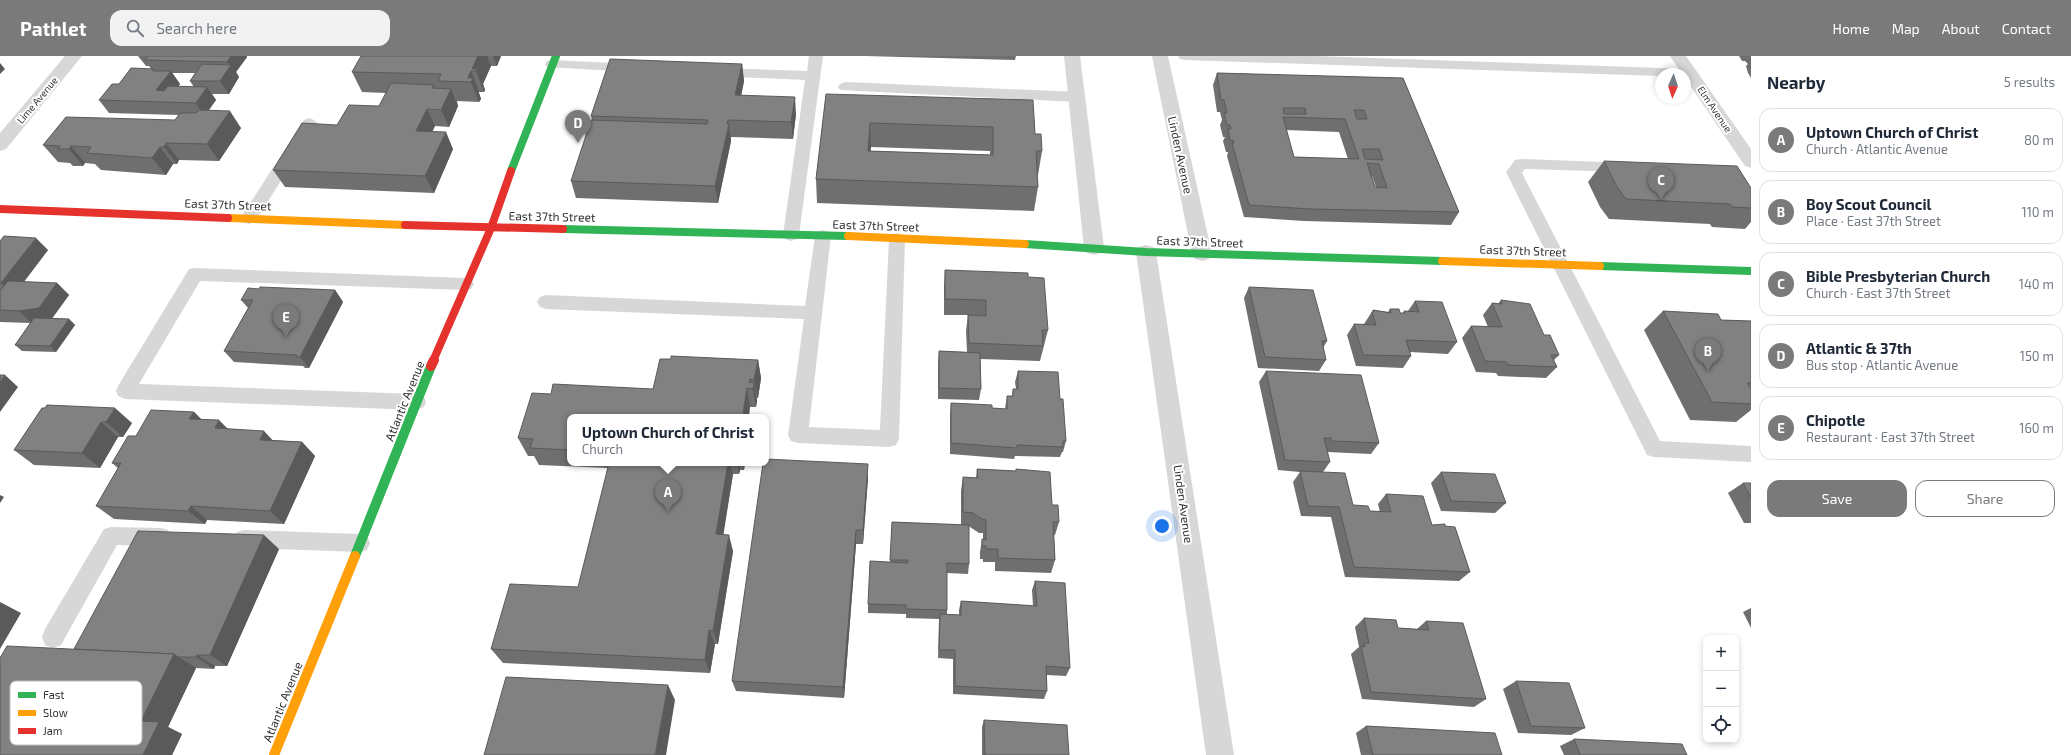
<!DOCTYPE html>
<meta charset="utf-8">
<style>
:root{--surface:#fff;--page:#f2f2f3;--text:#1f2937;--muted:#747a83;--line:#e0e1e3;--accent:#7a7a7a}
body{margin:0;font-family:"Exo 2",sans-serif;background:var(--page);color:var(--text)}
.controls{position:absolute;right:12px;bottom:12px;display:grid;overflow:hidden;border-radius:8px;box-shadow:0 2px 6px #0003}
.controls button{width:36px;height:36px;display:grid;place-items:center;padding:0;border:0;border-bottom:1px solid var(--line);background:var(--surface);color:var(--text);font:20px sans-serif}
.compass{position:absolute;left:1655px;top:12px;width:36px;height:36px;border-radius:50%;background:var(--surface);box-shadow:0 2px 6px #0003;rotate:183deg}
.you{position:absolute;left:1162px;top:470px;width:14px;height:14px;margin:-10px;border:3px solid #fff;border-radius:50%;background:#1a73e8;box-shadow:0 0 0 6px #1a73e833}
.badge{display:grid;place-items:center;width:26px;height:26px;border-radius:50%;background:var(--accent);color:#fff;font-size:13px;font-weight:700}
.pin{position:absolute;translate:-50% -33px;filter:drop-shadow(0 1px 2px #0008)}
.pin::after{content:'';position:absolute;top:21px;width:14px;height:12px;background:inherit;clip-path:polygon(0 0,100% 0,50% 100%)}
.popup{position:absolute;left:567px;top:358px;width:202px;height:52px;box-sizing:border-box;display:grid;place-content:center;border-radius:8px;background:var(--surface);filter:drop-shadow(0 1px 3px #0005);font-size:13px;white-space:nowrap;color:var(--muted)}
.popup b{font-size:15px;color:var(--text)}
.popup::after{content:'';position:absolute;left:50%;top:100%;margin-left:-8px;border:8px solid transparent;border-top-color:var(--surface)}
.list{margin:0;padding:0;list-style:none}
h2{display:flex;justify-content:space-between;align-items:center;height:52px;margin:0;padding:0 16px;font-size:17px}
h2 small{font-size:13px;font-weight:400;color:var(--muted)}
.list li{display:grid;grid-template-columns:26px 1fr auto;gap:12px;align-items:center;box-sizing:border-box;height:64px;margin:0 8px 8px;padding:0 8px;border:1px solid var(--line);border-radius:12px}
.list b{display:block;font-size:15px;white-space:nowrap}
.list p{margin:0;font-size:13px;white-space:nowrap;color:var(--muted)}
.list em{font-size:13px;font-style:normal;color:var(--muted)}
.actions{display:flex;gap:8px;padding:12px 16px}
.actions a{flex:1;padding:9px 0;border:1px solid var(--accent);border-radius:12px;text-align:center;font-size:14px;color:var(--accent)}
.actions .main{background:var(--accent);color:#fff}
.icon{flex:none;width:22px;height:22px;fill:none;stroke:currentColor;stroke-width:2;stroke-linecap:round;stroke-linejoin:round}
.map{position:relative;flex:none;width:1751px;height:699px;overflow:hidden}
header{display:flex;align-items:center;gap:24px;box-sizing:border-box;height:56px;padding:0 20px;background:var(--accent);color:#fff}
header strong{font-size:19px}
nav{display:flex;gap:22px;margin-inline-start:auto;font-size:14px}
.search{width:280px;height:36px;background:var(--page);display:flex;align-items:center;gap:10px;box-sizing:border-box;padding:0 14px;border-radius:12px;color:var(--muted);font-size:15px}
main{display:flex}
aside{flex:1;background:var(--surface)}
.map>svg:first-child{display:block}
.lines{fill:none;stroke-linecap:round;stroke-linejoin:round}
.lane{fill:#d7d7d7;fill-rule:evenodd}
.street{fill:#d7d7d7;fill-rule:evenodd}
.fast-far1{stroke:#30b455;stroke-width:8}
.fast{stroke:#30b455;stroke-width:10}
.slow-far1{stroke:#ff9f0a;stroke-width:8}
.slow{stroke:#ff9f0a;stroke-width:10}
.jam-far1{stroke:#e5322d;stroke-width:8}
.jam{stroke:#e5322d;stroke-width:10}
.wall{fill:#6f6f6f;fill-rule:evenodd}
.shaded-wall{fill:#5a5a5a}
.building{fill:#818181;stroke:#5a5a5a;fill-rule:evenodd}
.labels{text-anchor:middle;stroke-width:4;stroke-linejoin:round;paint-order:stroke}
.far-street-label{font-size:10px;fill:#333;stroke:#fff}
.street-label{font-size:12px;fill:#333;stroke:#fff}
.key{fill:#fff;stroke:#c2c2c2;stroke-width:1}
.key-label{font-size:11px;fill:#333}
</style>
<header>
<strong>Pathlet</strong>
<div class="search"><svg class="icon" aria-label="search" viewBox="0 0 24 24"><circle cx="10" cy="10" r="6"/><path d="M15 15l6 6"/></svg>Search here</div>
<nav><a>Home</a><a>Map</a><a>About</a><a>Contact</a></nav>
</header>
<main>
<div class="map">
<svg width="1751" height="699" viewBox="0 0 1751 699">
<rect width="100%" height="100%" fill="#fff"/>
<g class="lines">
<g class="lane">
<polygon points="809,0 823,0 799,179 797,183 791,185 785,183 783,179 805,24 717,20 712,19 710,16 712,13 717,12 807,15"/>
<polygon points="1178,0 1315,0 1690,13 1695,14 1697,17 1695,20 1685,21 1685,18 1661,18 1661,20 1185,4 1180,3"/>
<polygon points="552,4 633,8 638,9 640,12 638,15 633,16 547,11 545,8 547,5"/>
<polygon points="845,26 1078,36 1083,38 1085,41 1083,44 1078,46 840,34 838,31 840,28"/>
<polygon points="309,62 314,64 317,67 255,166 249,168 243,166 241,162 243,158 304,64"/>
<polygon points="1521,103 1631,107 1633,111 1631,115 1625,116 1525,113 1522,117 1660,385 1751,390 1751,406 1654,401 1647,399 1506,116 1515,104"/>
<polygon points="823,174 829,176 831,180 809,371 880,374 889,183 891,179 897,177 903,179 905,183 899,383 896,389 889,391 798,387 791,385 788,379 804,263 546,253 540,251 537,246 540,241 546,239 805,250 815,180 817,176"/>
<polygon points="195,212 465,222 471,223 474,228 471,233 465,234 200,225 139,328 417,338 424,341 426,346 424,351 417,354 125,343 118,340 116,335 118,330 189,213"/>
<polygon points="111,471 161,472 168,474 171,481 168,488 161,490 117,489 61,589 53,592 45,589 42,581 45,573 104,473"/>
<polygon points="244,474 360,478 367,480 370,487 367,494 360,496 244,492 237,490 234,483 237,476"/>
</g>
<g class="street">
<polygon points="65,0 82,0 6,93 0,95 0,77"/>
<polygon points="1064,0 1080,0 1104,192 1101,197 1094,199 1087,197 1084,192"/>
<polygon points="1152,0 1168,0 1212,198 1209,203 1202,205 1195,203 1192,198"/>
<polygon points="1670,0 1686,0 1751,93 1751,112 1745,110 1685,22 1685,18 1682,18"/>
<polygon points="1146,189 1153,191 1156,196 1234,699 1206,699 1136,196 1139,191"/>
</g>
<g class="fast-far1">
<polyline points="511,115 556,0"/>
<polyline points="563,173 848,180"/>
<polyline points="1025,188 1146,196 1442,205"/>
<polyline points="1600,210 1751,215"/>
</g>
<polyline class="fast" points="355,500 431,310"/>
<g class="slow-far1">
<polyline points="228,162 405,169"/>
<polyline points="848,180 1025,188"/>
<polyline points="1442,205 1600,210"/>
</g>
<polyline class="slow" points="274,699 355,500"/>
<g class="jam-far1">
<polyline points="0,153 228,162"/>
<polyline points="405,169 563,173"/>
<polyline points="433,305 491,172 511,115"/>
</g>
<polyline class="jam" points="431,310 434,304"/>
</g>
<g class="wall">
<path d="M 138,0 L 247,0 L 247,1 L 236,16 L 239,21 L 229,38 L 212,38 L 216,44 L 208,54 L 241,72 L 219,105 L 179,104 L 177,108 L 173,108 L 166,119 L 101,114 L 95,108 L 85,107 L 83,110 L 73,110 L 70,107 L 58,106 L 43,89 L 175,64 L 179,59 L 109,57 L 99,44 L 119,28 L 151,13 L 149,10 L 146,10 ZM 172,17 L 195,17 L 190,25 L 194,31 L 178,30 L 180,28 Z"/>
<polygon points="361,0 501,0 497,10 491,10 483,28 485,34 484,36 479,36 479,37 481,43 479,46 457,45 458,50 449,71 435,70 432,76 453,93 434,137 285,131 273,114 337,69 379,50 386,37 362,36 352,16"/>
<polygon points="865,0 1016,0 1015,4"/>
<polygon points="1739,0 1751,0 1751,22 1748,17 1746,10 1748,8 1745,5 1742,5"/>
<polygon points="742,8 744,25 741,39 796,58 793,83 731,81 731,85 718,147 576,142 571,125 592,64 591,60"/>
<path d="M 1217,17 L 1403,22 L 1459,156 L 1451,169 L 1304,165 L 1244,161 L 1227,100 L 1228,96 L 1226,96 L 1223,85 L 1225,81 L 1223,81 L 1220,69 L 1222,64 L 1220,56 L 1217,56 L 1213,29 ZM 1286,74 L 1339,76 L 1348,103 L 1294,101 ZM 1371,120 L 1372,120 L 1376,131 L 1375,131 Z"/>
<path d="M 826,38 L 1035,78 L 1042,95 L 1038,119 L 1038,131 L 1034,155 L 817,147 L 816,123 ZM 871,91 L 990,95 L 990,99 L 870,95 Z"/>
<polygon points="1604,105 1751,132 1751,166 1745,173 1712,171 1710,168 1609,163 1600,151 1588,126"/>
<polygon points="0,185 48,194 24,226 57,227 69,239 52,262 69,263 75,269 56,296 22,295 15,289 30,267 0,266"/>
<polygon points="945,214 1028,221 1048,274 1040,305 980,303 981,333 979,344 938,343 938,307 939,295 967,296 966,275 968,259 944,259 944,230"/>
<polygon points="1249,231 1327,285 1323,292 1326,304 1319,315 1258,312 1244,242"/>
<polygon points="335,234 343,246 309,312 305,312 303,310 234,306 224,295 248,252 241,244"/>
<polygon points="1501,244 1544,279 1559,299 1554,304 1557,311 1546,322 1498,320 1496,317 1476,316 1462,282 1471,270 1488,271 1483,259 1492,247 1498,248"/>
<polygon points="1415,245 1457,286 1448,298 1410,296 1411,300 1403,312 1356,310 1347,279 1354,268 1364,268 1373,254 1388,256 1390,253 1400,257 1403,257 1404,255 1408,255"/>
<polygon points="1663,255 1721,264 1751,265 1751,354 1736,366 1690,364 1644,274"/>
<polygon points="671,303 758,304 761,322 758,342 757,342 757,345 756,351 750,351 570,361 570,407 745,407 744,414 740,414 739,418 733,418 723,478 733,495 718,588 715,588 710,617 503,607 491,593 578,531 608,412 539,409 534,400 528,400 518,382 551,338 653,333"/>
<polygon points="1018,315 1060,343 1066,385 1063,396 1062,396 1060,401 1015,400 1014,403 950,398 950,358 951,347 992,352 1005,353 1007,340 1012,340 1013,333 1016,333 1015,326"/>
<polygon points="1266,315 1379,387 1371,398 1327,396 1330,406 1323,416 1353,449 1370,455 1380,456 1378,448 1386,438 1432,469 1445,470 1470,516 1459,525 1345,521 1331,461 1301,460 1293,426 1300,416 1278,414 1259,326"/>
<polygon points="42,352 132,367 123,381 118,381 100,412 34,409 14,394"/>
<polygon points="194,356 202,364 227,373 273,384 302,386 315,400 284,468 207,464 205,468 114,463 96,450 118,412 112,407 136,380"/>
<polygon points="977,413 1016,415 1016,413 1052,449 1059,466 1055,479 1054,479 1055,504 1051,517 995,515 995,506 983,506 983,503 980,503 980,496 982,483 983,483 983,477 979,477 970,471 969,470 969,508 968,518 947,517 947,558 959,559 959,554 961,545 1033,550 1032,534 1035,525 1070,612 1066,620 1047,619 1047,635 1044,643 953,638 953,603 938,602 939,563 906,562 906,558 868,557 868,548 890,506 892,466 961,469 961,435 963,421 976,422"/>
<polygon points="1441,416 1506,447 1495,457 1441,455 1431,427"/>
<polygon points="868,422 863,488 856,488 844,642 736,635 732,625"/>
<polygon points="1743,427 1751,427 1751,467 1744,467 1728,437"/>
<polygon points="279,493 227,610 215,610 214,613 196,612 168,671 182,678 172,699 74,593"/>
<polygon points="1751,552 1751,572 1743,556"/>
<polygon points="1364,562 1398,572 1417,573 1426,565 1486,643 1474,651 1362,643 1351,598 1359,591 1355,571"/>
<polygon points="1516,625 1585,672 1571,679 1518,677 1503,633"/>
<polygon points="984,664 1069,699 982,699 982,671"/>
<polygon points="1366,670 1502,699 1361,699 1356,677"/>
<polygon points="1574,683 1687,699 1564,699 1560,690"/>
</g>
<g class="shaded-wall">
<polygon points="231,0 247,0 247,1 236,16 239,21 229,38 220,25 230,10 227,6"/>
<polygon points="478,0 487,0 491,10 483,28 485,34 484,36 476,15 472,13"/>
<polygon points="493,0 501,0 497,10"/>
<polygon points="0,7 5,13 0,18"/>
<polygon points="742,8 744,25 738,56 735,39"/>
<polygon points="171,15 180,28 165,47 156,34"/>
<polygon points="471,15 479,36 479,37 481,43 479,46 471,26 468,22"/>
<polygon points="207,31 216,44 205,60 196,47"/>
<polygon points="451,33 458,50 449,71 441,54"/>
<polygon points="795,41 796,58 793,83 791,66"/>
<polygon points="427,53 435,70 424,92 416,75"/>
<polygon points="230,55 241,72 219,105 207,88"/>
<polygon points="728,64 731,85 718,147 715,130"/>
<polygon points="870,67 871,91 869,119 868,95"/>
<polygon points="446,76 453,93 434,137 425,120"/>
<polygon points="166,87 179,104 177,108 164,91"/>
<polygon points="71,90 85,107 83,110 69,93"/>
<polygon points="160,91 173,108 166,119 152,102"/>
<polygon points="36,182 48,194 14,238 1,227"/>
<polygon points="57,227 69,239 51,264 32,267 19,255"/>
<polygon points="335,234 343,246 309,312 300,301"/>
<polygon points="69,263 75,269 56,296 50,290"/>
<polygon points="758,304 761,322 758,342 754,324"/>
<polygon points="5,319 18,331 0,356 0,326"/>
<polygon points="754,327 757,345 756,351 753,333"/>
<polygon points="747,332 750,351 749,361 743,357"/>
<polygon points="115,352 132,367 123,381 106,366"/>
<polygon points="194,356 209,371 189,363"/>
<polygon points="219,364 234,379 215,372"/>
<polygon points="101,366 118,381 100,412 82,397"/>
<polygon points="264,375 278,390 260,384"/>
<polygon points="302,386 315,400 284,468 270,455"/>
<polygon points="728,407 730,407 733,418 721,494 716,478"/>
<polygon points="737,407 738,407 740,414 739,418"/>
<polygon points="743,407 745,407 744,414"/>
<polygon points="868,408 868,422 863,488 863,474"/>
<polygon points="0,439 4,441 0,447"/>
<polygon points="191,450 207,464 205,468 188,455"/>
<polygon points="856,474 856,488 844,642 843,631"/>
<polygon points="264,479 279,493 227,610 210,599"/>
<polygon points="729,479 733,495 718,588 713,575"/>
<polygon points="0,546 21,557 0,593"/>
<polygon points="709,574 715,588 710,617 705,604"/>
<polygon points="174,598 196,612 168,671 182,678 172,699 143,699 141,665"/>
<polygon points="197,599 215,610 214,613 196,601"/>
<polygon points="668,629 675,644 666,699 655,699"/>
</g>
<g class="building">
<polygon points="148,0 231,0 227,6 145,4"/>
<polygon points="361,0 478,0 472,13 477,13 476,15 471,15 468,22 473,22 471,26 438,25 441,18 352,16"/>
<polygon points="610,3 742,8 735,39 795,41 791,66 728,64 727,68 729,68 715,130 571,125 591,64 707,68 708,64 591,60"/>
<polygon points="202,8 231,9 220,25 190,25"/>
<polygon points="131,12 154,13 153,15 171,15 156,34 164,35 168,30 207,31 196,47 99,44 112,28 119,28"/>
<path d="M 1217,17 L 1403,22 L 1459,156 L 1310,153 L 1249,149 L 1232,87 L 1234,87 L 1233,84 L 1230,84 L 1228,73 L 1231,73 L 1230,69 L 1227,69 L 1224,57 L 1227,57 L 1224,44 L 1221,44 ZM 1283,52 L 1305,52 L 1306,58 L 1284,58 ZM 1354,54 L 1364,54 L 1367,63 L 1357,63 ZM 1283,61 L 1345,63 L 1359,103 L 1294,101 ZM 1362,93 L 1379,93 L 1383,104 L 1365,103 ZM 1367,107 L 1379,108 L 1387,132 L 1375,131 Z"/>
<polygon points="391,27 434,29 432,32 451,33 441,54 427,53 416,75 446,76 425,120 273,114 302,67 337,69 349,49 379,50"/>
<path d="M 826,38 L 1033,44 L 1035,78 L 1041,78 L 1042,95 L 1036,95 L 1038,131 L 816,123 ZM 870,67 L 993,71 L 993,99 L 868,95 Z"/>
<polygon points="199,54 230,55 207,88 166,87 164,91 160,91 152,102 87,97 91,91 71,90 69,93 58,93 60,90 43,89 66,61 175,64 180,57 196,57"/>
<polygon points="1604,105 1737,110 1751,132 1751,152 1732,151 1730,148 1626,143 1617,131"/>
<polygon points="4,180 36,182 1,227 0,226 0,185"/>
<polygon points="945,214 1028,217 1028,221 1044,222 1048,274 1042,274 1043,290 969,287 968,259 986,260 986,244 945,243"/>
<polygon points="8,225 57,227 39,252 19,255 0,254 0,235"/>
<polygon points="260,231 335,234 300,301 296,301 297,299 224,295 253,244 241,244 248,232 259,233"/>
<polygon points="1249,231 1313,234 1327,285 1322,285 1326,304 1265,301"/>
<polygon points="1501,244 1530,248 1544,279 1550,279 1559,299 1551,299 1557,311 1508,309 1506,306 1485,305 1471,270 1502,271 1492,247 1502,248"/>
<polygon points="1415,245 1442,246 1457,286 1406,284 1411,300 1363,299 1354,268 1376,269 1372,256 1374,256 1373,254 1391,257 1390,253 1399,253 1400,257 1405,257 1404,255 1419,256"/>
<polygon points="1663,255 1718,258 1721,264 1751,265 1751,327 1747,327 1751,333 1751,348 1712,346"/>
<polygon points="34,262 69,263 50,290 15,289"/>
<polygon points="939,295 980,297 981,333 939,332"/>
<polygon points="671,300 758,304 754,324 750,323 749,326 754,327 753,333 747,332 743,357 749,358 749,361 570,361 570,394 530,392 533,383 518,382 532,337 551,338 553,328 653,333 660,303 671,303"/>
<polygon points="1018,315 1058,316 1060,343 1063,343 1066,385 1063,385 1063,391 1017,389 1017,392 951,387 951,347 992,349 992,352 1007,353 1007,340 1013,340 1013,333 1018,333"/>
<polygon points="1266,315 1361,319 1379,387 1332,385 1331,382 1324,382 1330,406 1285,404"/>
<polygon points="0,319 5,319 0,326"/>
<polygon points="47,349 115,352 106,366 101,366 82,397 14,394 42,352 45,352"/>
<polygon points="151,354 194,356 189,363 219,364 215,372 264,375 260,384 302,386 270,455 191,450 188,455 96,450 121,407 112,407 128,380 136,380"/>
<polygon points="766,403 868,408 863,474 856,474 843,631 732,625 763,407 766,407"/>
<polygon points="609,407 728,407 716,478 729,479 713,575 709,574 705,604 491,593 510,528 578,531"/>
<polygon points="977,413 1016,415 1016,413 1050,416 1052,449 1058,449 1059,466 1053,466 1055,504 998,502 998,493 986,493 986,490 982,490 982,483 986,484 986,464 982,463 973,457 963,456 963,421 978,422"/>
<polygon points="1300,415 1345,417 1353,449 1368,450 1370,455 1391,456 1386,438 1423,440 1432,469 1445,468 1445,470 1455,471 1470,516 1354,511 1339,451 1308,450"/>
<polygon points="1441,416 1495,418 1506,447 1451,445"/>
<polygon points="1743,427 1751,427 1751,442"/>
<polygon points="892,466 969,469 969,508 947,507 947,554 906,553 906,549 868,548 870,505 908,507 908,504 890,504"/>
<polygon points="138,475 264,479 210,599 197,599 196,601 178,601 174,598 74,593"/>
<polygon points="1035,525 1065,527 1070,612 1046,610 1047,635 955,630 955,594 939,594 940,558 961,559 961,545 1037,550"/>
<polygon points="1364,562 1396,564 1398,572 1429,574 1426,565 1463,567 1486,643 1371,636 1361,590 1365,591 1364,587 1369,587"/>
<polygon points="7,590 174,598 141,665 159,666 143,699 0,699 0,602"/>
<polygon points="506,621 668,629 655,699 484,699"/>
<polygon points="1516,625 1569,627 1585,672 1531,670"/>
<polygon points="984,664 1067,669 1069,699 985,699"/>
<polygon points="1366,670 1495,677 1502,699 1373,699"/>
<polygon points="1574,683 1682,688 1687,699 1580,699"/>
</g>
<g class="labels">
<g class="far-street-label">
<text transform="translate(37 44) rotate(-50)" y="4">Lime Avenue</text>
<text transform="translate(1715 53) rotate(56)" y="4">Elm Avenue</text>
</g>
<g class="street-label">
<text transform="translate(1180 99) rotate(78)" y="4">Linden Avenue</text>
<text transform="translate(228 149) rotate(2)" y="4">East 37th Street</text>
<text transform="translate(552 161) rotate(1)" y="4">East 37th Street</text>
<text transform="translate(876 170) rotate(2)" y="4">East 37th Street</text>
<text transform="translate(1200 186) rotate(2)" y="4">East 37th Street</text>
<text transform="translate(1523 195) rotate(2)" y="4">East 37th Street</text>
<text transform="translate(405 345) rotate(-68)" y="4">Atlantic Avenue</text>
<text transform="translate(1183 448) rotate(82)" y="4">Linden Avenue</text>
<text transform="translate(283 646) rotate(-68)" y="4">Atlantic Avenue</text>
</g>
</g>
<rect x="10" y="625" width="132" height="64" rx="6" class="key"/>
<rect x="18" y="636" width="18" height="6" fill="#30b455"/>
<rect x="18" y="654" width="18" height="6" fill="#ff9f0a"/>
<rect x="18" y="672" width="18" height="6" fill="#e5322d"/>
<g class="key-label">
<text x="43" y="643">Fast</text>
<text x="43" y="661">Slow</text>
<text x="43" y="679">Jam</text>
</g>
</svg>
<div class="controls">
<button>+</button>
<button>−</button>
<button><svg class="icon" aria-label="locate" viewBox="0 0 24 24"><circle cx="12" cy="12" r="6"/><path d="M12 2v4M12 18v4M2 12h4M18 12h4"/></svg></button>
</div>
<svg class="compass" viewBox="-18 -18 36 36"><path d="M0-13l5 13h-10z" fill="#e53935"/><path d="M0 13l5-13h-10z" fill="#747a83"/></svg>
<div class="you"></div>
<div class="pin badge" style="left:668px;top:456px">A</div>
<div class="popup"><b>Uptown Church of Christ</b>Church</div>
<div class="pin badge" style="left:1708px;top:315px">B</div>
<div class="pin badge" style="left:1661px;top:144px">C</div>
<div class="pin badge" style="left:578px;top:87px">D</div>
<div class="pin badge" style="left:286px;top:281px">E</div>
</div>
<aside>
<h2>Nearby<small>5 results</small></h2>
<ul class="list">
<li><span class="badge">A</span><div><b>Uptown Church of Christ</b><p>Church · Atlantic Avenue</p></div><em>80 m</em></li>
<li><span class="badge">B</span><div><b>Boy Scout Council</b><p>Place · East 37th Street</p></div><em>110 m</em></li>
<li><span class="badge">C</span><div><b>Bible Presbyterian Church</b><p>Church · East 37th Street</p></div><em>140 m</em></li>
<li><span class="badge">D</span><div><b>Atlantic &amp; 37th</b><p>Bus stop · Atlantic Avenue</p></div><em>150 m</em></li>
<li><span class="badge">E</span><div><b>Chipotle</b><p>Restaurant · East 37th Street</p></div><em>160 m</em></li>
</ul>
<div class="actions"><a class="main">Save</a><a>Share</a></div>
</aside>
</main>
